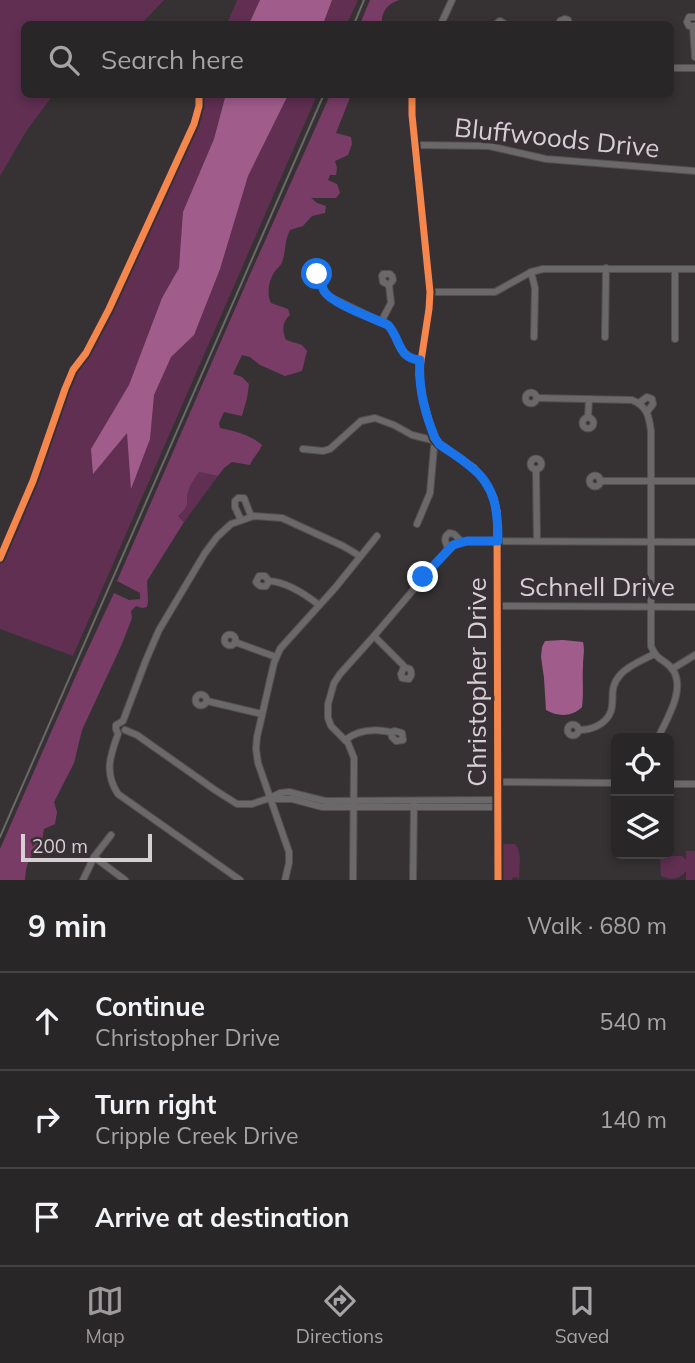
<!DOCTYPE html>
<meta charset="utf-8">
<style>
:root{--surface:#282627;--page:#302e2f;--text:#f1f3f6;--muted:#a5a5a7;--line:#444344;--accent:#9e999c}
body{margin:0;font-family:Mulish,sans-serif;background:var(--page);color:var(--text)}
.controls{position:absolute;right:21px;bottom:21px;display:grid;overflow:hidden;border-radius:10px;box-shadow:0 4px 10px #0003}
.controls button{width:63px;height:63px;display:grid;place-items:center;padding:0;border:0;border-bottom:2px solid var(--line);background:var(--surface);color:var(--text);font:35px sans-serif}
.scale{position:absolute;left:21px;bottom:18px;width:131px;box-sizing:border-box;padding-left:7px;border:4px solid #d6d0d4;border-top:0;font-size:19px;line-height:24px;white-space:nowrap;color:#d6d0d4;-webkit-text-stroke:5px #383035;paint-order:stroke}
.stop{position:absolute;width:21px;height:21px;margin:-16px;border:5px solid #1a73e8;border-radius:50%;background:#fff}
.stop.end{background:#1a73e8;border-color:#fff;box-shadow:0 2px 7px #0008}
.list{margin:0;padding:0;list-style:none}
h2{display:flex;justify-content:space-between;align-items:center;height:91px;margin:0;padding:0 28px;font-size:30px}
h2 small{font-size:23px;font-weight:400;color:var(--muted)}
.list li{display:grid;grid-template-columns:46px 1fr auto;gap:21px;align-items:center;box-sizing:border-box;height:98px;padding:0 28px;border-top:2px solid var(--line)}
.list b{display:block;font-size:26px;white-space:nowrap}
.list p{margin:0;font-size:23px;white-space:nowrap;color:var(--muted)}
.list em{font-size:23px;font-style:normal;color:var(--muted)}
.icon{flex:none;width:38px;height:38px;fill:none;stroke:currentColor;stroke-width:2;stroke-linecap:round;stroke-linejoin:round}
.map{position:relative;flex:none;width:695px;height:880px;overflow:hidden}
.search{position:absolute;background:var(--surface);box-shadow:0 4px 10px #0003;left:21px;right:21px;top:21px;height:77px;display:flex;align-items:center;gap:18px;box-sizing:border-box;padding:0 24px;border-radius:10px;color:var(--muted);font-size:26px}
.sheet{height:385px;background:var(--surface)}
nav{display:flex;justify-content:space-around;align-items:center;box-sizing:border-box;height:98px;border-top:2px solid var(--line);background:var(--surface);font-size:19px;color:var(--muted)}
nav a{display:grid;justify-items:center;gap:4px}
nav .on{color:var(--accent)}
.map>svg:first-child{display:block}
.green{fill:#602f52}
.forest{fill:#793c67}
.water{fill:#a05d8c}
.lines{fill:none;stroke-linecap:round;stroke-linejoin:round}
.minor-casing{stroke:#524e51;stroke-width:8}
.minor{stroke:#6b686a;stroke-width:6}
.rail{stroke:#6b686a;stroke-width:2}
.cycleway-casing{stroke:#383035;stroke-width:11}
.cycleway{stroke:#f5874c;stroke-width:7}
.route{stroke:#1a73e8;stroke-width:9}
.labels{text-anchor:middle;stroke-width:7;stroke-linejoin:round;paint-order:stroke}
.street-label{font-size:26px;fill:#d6d0d4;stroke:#383035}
</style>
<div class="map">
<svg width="695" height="880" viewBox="0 0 695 880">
<rect width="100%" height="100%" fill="#363234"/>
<g class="green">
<polygon points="0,0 164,0 141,24 24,24 24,94 53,95 27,130 0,176"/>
<polygon points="237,0 358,0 347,24 227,24"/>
<polygon points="197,95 317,95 73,656 0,629 0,552 47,435 65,381 71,368 91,340 104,316 189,128 194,113"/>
<path d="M 199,472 L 218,476 L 184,522 L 178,516 C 193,504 184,501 189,488 C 191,483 196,477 199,472 Z"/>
<polygon points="505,844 515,844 518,848 520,857 519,880 517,877 512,878 512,880 502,880 502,845"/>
<path d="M 686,851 L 695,851 L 695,880 L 686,880 L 686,871 C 680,880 670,880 661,876 L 660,856 L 682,856 L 686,860 Z"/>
</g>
<g class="forest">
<path d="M 370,0 L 399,0 C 387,4 381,12 382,24 L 360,24 Z"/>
<path d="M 330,95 L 351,95 L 336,133 L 351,137 L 352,144 L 348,155 L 335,161 L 337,168 L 336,175 L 330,175 L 328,180 L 337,184 L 340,193 L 336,198 L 311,198 L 317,203 L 326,206 L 325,213 L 312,216 L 303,226 L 290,230 C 284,242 286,252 282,262 C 281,265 277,269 275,271 C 269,280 266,293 271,303 L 288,309 L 290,315 C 282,322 282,330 286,340 L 302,345 L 307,351 L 302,371 L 285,376 L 260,365 L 250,357 L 242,355 L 233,374 L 242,377 L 249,384 L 247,398 L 242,416 L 224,412 L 219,423 L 220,428 C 234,431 251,435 262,445 C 259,453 253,457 250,465 L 232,462 L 224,468 L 218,476 L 199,472 C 196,477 191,483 189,489 C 184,501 193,504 178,516 L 184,522 L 147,581 L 148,601 L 147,607 L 142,608 L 136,606 L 131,611 L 132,618 L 122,644 L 82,730 L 74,763 L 54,802 L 57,812 L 55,824 L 44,829 L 41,847 C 29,857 26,864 25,880 L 0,880 L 0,849 L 81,664 L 114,593 L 129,600 L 140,599 L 140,593 L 117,581 L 248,279 Z"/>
</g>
<g class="water">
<polygon points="260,0 332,0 323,24 249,24"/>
<polygon points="226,94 288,95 248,176 220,269 194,335 171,357 154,395 150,439 131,489 127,433 93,474 91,449 129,385 162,298 179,268 183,212 214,139"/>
<path d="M 563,640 L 583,642 C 585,651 583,657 583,666 C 582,680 584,693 582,707 C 572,717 558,717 546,710 L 544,678 L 541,657 L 542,647 L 545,641 Z"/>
</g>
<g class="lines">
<g class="minor-casing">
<g id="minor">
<polyline points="695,17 689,17 687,22 689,26 695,26"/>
<polyline points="441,24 452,0"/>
<polyline points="496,24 500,21 505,24"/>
<polyline points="559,24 560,21 565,19 568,20 569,24"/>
<polyline points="693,27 695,57"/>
<polyline points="670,68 695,68"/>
<polyline points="412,94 412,115 430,292 429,309 419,374 421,391 431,428 434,438 439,444 474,468 484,480 494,498 497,511 498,880"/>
<polyline points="415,145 489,146 546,159 695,171"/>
<polyline points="675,269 675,339"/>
<polyline points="531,272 535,288 534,337"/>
<path d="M 321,275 L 316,272 L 315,268 L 319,264 L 325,266 L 325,273 L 321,275 C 321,284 322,289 328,296 L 388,325 C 401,339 396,358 420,360"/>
<polyline points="430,292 495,292 531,272 543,269 695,269"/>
<polyline points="381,322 391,303 389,285 383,282 382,276 383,274 390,274 392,276 393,280 389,285"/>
<polyline points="605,337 606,268"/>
<circle cx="531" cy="398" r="5.5"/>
<path d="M 537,398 L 632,400 C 647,406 649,416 651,431 L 651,646 C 657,662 666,659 673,670 C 686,690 666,720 658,738"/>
<polyline points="639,403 647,397 652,399 653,404 647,412"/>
<polyline points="588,417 589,399"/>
<circle cx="588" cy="423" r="5.5"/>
<polyline points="303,449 323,451 330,449 361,421 375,418 394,425 412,435 436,441 434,447 430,493 417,524"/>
<circle cx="536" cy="464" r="5.5"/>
<polyline points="536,469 537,541"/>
<circle cx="595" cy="481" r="5.5"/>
<polyline points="600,481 695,481"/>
<polyline points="241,520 235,507 235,501 238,498 244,498 251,516"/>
<polyline points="448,549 445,540 446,536 449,533 454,534 462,542"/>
<path d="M 269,581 L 266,586 C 261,587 259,586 256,582 L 259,576 L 265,576 L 269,581 C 287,582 305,594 319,605"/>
<polyline points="498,606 695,607"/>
<circle cx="230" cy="640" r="5.5"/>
<path d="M 374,636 L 403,665 L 404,667 L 401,674 L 402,678 L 409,679 C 412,675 412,673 410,669 L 404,667"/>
<polyline points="235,642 276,657"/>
<polyline points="672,669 695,655"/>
<circle cx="201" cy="700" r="5.5"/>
<polyline points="207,701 262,714"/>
<circle cx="573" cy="730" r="5.5"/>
<polyline points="125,730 137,735 215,790 237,804 252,804 270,798 280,793 289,792 325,801 497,800"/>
<path d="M 579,730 C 591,730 606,725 611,711 C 615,698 608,688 621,674 C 629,665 643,660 654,654"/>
<path d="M 345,740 C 357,731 370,729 384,731 C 394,732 387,733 395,731 L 402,733 L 403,740 L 396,741 L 392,737 L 391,733"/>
<polyline points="498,782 616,783"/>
<polyline points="669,784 695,784"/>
<polyline points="272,799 292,799 322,807 497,807"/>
<polyline points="94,857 125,880"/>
<polyline points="83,880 94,857 111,835"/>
<path d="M 240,880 L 118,794 C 104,773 110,756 118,734 L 116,729 L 116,725 L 123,721 L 146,660 L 159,630 L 205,553 L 217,537 L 231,524 L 254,516 L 282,518 L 343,546 L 360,556"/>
<polyline points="285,880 289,863 289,852 258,763 256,749 257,737 274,663 280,649 287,641 335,588 377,536"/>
<polyline points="353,880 354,758 348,743 331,726 328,718 328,704 334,683 340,674 374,636 449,548 457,543 467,541 695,542"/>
<polyline points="413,880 414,802"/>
</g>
</g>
<use href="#minor" class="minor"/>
<g class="rail">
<polyline points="354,24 364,0"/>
<polyline points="0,837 324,94"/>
</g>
<g class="cycleway-casing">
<g id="cycleway">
<polyline points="412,94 412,115 430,292 429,309 419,374 421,391 431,428 434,438 439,444 474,468 484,480 494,498 497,511 498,880"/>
<polyline points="0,558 33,481 65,389 73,370 86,353 109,309 194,124 199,106 199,94"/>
</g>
</g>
<use href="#cycleway" class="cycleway"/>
</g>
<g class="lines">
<path class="route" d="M 317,274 L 321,275 C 321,281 321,286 324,291 C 332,304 373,318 388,325 C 401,339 397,358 420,360 C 418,386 425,414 435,438 L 439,444 C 450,452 461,458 471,467 C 496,486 498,513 498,541 L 467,541 L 453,545 L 423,577"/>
</g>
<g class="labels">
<g class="street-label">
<text transform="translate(557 138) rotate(6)" y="9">Bluffwoods Drive</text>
<text x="597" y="596">Schnell Drive</text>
<text transform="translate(477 682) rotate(-90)" y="9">Christopher Drive</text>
</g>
</g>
</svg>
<div class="controls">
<button><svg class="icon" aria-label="locate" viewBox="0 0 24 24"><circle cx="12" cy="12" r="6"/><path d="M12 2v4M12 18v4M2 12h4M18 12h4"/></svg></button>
<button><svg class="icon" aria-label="layers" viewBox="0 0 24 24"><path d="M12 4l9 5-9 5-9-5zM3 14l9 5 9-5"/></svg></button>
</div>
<div class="scale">200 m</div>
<div class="stop" style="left:317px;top:274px"></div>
<div class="stop end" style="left:423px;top:577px"></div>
<div class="search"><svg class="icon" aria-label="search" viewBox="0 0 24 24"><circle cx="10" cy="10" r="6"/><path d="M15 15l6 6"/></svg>Search here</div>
</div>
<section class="sheet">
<h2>9 min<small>Walk · 680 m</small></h2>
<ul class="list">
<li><svg class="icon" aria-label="ahead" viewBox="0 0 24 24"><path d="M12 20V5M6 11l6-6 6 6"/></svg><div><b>Continue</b><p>Christopher Drive</p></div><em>540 m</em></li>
<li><svg class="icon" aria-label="right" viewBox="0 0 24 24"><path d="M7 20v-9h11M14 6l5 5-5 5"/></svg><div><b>Turn right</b><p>Cripple Creek Drive</p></div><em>140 m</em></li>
<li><svg class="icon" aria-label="arrive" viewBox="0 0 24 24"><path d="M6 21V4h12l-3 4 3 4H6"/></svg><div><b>Arrive at destination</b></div></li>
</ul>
</section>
<nav>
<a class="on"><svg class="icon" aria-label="map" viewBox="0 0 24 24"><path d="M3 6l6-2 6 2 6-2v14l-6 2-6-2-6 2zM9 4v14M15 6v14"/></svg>Map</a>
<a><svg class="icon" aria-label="directions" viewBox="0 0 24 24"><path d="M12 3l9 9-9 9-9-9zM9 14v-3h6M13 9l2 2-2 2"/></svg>Directions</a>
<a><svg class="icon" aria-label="saved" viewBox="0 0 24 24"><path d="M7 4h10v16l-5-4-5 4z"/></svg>Saved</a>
</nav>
